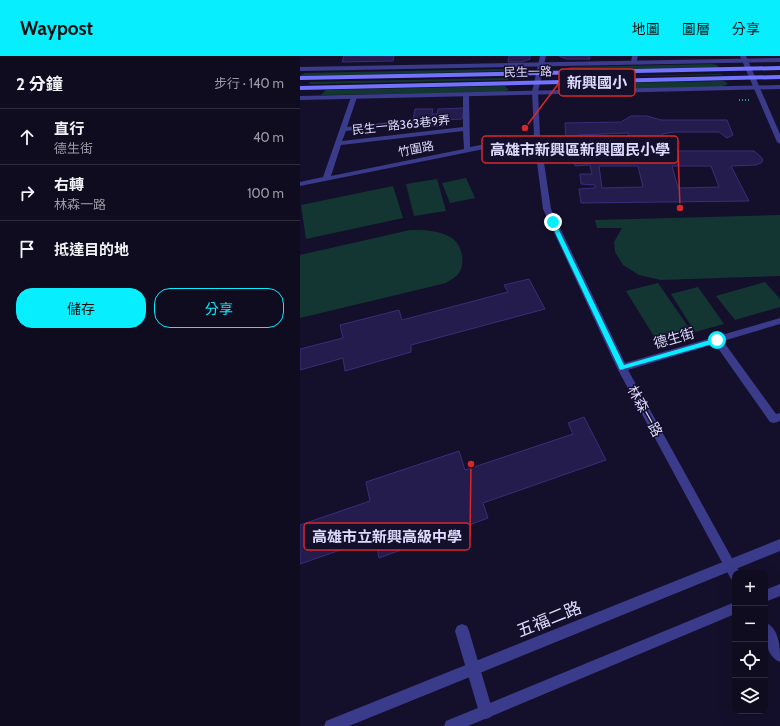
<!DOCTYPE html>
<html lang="zh-TW">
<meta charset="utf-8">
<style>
:root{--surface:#0f0c20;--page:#181529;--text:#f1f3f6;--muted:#9b9ba5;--line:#2f2c3e;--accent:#07eeff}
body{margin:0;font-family:Cabin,"Noto Sans TC",sans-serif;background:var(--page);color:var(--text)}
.controls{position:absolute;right:12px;bottom:12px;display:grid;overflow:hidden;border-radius:8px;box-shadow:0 4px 16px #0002}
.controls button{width:36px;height:36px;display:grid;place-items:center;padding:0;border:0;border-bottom:1px solid var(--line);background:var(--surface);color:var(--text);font:20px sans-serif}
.stop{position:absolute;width:12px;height:12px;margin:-9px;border:3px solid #07eeff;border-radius:50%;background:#fff}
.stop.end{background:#07eeff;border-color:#fff;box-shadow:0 1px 4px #0008}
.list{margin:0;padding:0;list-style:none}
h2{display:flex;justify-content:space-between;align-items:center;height:52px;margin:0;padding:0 16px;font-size:17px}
h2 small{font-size:13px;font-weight:400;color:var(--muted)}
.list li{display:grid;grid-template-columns:26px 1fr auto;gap:12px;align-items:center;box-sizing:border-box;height:56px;padding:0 16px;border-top:1px solid var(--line)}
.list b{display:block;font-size:15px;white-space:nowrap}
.list p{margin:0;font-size:13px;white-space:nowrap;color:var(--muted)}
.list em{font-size:13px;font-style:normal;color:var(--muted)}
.actions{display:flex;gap:8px;padding:12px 16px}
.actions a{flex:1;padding:9px 0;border:1px solid var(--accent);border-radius:16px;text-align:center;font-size:14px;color:var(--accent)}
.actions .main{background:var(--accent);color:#111}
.icon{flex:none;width:22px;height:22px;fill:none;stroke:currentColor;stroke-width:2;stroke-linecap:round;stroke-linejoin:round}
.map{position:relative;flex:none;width:480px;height:670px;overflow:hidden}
header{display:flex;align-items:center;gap:24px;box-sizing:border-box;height:56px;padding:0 20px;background:var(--accent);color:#111}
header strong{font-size:19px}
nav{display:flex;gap:22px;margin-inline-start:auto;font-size:14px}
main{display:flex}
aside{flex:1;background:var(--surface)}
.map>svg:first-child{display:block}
.green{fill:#133633}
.building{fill:#241c4d;stroke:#3a2d79;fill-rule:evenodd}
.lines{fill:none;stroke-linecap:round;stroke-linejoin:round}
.path{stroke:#2ec0b3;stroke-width:1.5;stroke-dasharray:1 2;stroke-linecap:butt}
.service{fill:#3b3b8b;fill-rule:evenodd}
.minor{fill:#3b3b8b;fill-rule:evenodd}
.tertiary{fill:#3b3b8b;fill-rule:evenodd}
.secondary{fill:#7272ff;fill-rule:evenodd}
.route{fill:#07eeff}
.labels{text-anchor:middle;stroke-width:3;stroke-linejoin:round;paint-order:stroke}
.far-street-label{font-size:12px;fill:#dedbff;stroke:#14102b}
.street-label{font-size:14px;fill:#dedbff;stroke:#14102b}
.near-street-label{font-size:17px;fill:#dedbff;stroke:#14102b}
.leader{fill:none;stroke:#d62828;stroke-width:1.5}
.callout-dot{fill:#d62828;stroke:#14102b;stroke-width:1.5}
.callout{fill:#14102b;stroke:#d62828;stroke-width:1.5}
.callout-label{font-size:15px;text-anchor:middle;font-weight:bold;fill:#dedbff}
</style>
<header>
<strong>Waypost</strong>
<nav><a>地圖</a><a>圖層</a><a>分享</a></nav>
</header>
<main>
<aside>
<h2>2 分鐘<small>步行 · 140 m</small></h2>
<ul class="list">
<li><svg class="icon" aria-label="ahead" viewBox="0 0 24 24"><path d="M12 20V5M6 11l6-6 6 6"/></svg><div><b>直行</b><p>德生街</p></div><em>40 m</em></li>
<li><svg class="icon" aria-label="right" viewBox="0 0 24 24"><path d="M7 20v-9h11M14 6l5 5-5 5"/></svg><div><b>右轉</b><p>林森一路</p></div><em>100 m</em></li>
<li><svg class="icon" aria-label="arrive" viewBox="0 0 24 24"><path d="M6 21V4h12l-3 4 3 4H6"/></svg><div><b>抵達目的地</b></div></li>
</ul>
<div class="actions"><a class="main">儲存</a><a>分享</a></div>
</aside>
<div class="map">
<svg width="480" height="670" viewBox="0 0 480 670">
<rect width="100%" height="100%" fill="#14102b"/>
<g class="green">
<polygon points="412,8 417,9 419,12 268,15 267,12 271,11"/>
<polygon points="206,13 211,15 1,20 1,19 5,17"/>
<polygon points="421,18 422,19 269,21"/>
<polygon points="208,22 208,24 9,28 10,26"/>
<polygon points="424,25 428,28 421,31 273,34 269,33 267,29 270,28"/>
<polygon points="205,30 209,34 204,36 21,39 26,34"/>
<polygon points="166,122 175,142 150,147 142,127"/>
<polygon points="137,123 146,155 114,160 106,128"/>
<polygon points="93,130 103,162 6,183 1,149"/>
<polygon points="480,159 480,220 361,224 339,219 323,209 315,196 314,186 322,172 297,172 295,164"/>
<path d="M 110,174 C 124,174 138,174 150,181 C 162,187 166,207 159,217 C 156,221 150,224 146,227 L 0,262 L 0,199 Z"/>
<polygon points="465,226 480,243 480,251 435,264 416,240"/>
<polygon points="358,227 389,272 355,282 326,235"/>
<polygon points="398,231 424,268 395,276 371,238"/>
</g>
<g class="building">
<polygon points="44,0 94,0 93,5 42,6"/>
<polygon points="209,0 230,0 230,3 222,6 208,6"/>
<polygon points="259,0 289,0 290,3 266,3"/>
<polygon points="164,52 162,63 144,64 143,70 127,70 128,63 113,64 115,53 133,53 132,58 137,58 138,53"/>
<path d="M 331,60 L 347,60 L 361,64 L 427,64 L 433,79 L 427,82 L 419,76 L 374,76 L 362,78 L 368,95 L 454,95 L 460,100 L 463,104 L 461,107 L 456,109 L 431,110 L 449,145 L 281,147 L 279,133 L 295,132 L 295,129 L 281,128 L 280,118 L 292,118 L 290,109 L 275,110 L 272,98 L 333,97 L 328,77 L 278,79 L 276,83 L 270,84 L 266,83 L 265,67 L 321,66 ZM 299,110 L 338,110 L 343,131 L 302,132 ZM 372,110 L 411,110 L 419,131 L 378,132 Z"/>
<polygon points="229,223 245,253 111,289 111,296 45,315 43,302 0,314 0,293 43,282 40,269 99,254 102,264 208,236 204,229"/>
<polygon points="284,361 306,404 183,447 188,462 79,502 75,482 0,508 0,469 70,445 66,426 159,395 165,414 273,378 268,367"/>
</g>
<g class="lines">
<polyline class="path" points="439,44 451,44"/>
<g class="service">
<polygon points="332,0 338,0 336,8 331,7"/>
<polygon points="162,568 167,570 169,575 193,656 191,661 186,663 181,661 179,656 155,575 157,570"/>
</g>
<g class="minor">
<path d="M 240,0 L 246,0 L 238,36 L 240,80 L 251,153 L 325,307 L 480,262 L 480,268 L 423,285 L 476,358 L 480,357 L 480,365 L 474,367 L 470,366 L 415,288 L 328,314 L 439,515 L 440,517 L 435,517 L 435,525 L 431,523 L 317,312 L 243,153 L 234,83 L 0,130 L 0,126 L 23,121 L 51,41 L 54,39 L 57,41 L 47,71 L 118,63 L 121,65 L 118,67 L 46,75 L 42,85 L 163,71 L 163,38 L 166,36 L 169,38 L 170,91 L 234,79 L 232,36 ZM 163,75 L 164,93 L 31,120 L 41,89 Z"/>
<polygon points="440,0 446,0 480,78 480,88 477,86"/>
<path d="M 465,566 C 480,573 480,592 480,606 C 465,600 465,580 465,566 Z"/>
</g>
<g class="tertiary">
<polygon points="480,2 480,6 0,15 0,11"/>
<polygon points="480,29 480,33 0,44 0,40"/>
<polygon points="480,483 480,495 49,670 24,670 26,665 31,663"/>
<polygon points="480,528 480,540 465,546 465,534"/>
<polygon points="435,546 435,558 168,670 144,670 146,665"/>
</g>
<g class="secondary">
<polygon points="480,10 480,14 0,24 0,20"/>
<polygon points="480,19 480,23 0,34 0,30"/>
</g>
</g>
<polygon class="route" points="253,164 255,166 324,309 417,282 419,282 419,286 320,314 250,166"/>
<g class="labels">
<g class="far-street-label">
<text transform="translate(228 16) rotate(-1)" y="4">民生一路</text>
<text transform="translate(101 69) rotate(-6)" y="4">民生一路363巷9弄</text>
<text transform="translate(116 93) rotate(-11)" y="4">竹圍路</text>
</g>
<g class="street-label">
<text transform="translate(374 282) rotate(-16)" y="5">德生街</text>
<text transform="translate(345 355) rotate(61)" y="5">林森一路</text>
</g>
<g class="near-street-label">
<text transform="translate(249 563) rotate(-22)" y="6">五福二路</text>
</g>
</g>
<path class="leader" d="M225 72L259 27M380 152L378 94M171 408L170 481"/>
<g class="callout-dot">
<circle cx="225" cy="72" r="4"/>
<circle cx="380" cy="152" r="4"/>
<circle cx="171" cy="408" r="4"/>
</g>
<g class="callout">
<rect x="259" y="13" width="76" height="27" rx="4"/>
<rect x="182" y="80" width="196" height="27" rx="4"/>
<rect x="4" y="467" width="166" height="27" rx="4"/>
</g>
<g class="callout-label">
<text x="297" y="32">新興國小</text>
<text x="280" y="99">高雄市新興區新興國民小學</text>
<text x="87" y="486">高雄市立新興高級中學</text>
</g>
</svg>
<div class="controls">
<button>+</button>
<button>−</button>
<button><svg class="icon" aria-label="locate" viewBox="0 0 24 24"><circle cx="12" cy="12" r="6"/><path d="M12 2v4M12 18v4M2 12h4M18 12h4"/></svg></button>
<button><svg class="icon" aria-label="layers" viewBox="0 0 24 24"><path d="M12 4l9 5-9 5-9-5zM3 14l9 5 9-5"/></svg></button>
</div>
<div class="stop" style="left:417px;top:284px"></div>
<div class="stop end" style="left:253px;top:166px"></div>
</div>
</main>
